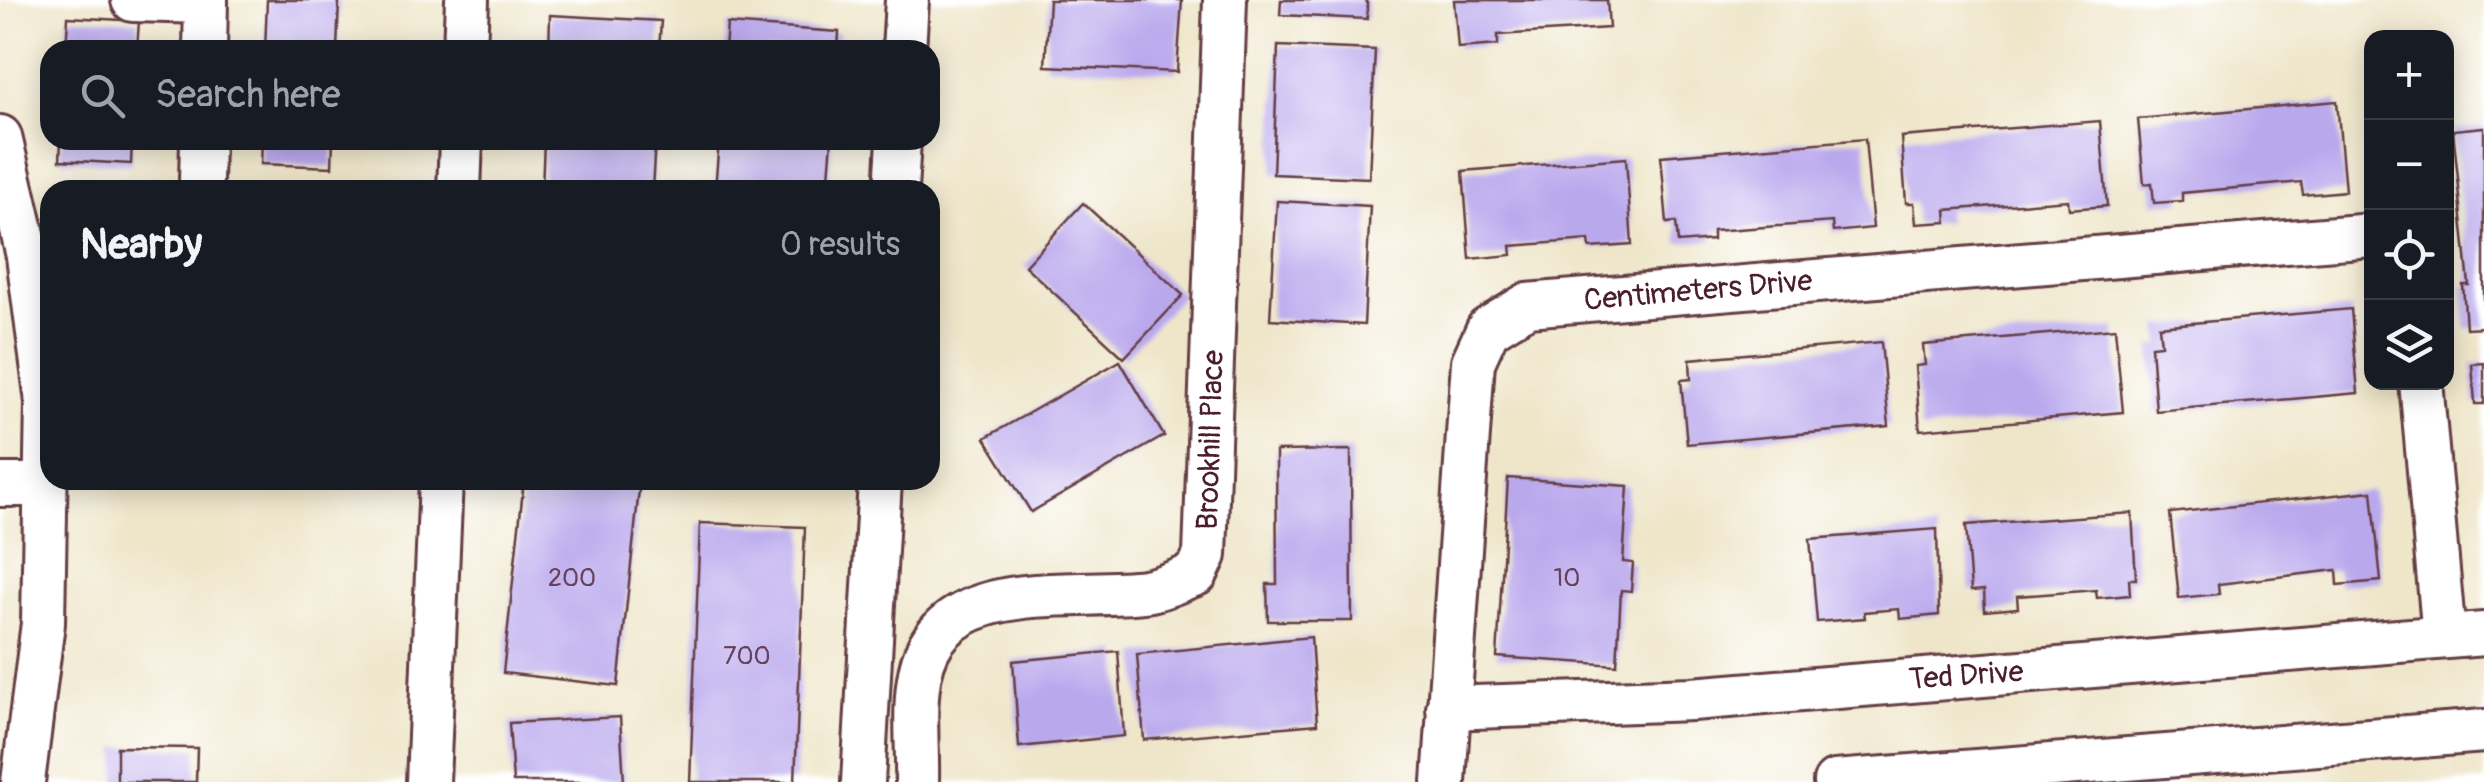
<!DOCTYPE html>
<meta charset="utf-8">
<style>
:root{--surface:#171b24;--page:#242831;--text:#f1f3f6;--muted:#9ea1a6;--line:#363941}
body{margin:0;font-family:Pangolin,sans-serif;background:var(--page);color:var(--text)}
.controls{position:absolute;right:30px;top:30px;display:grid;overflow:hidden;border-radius:20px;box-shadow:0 5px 25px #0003}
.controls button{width:90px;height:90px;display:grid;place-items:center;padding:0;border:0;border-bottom:2px solid var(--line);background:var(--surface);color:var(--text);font:50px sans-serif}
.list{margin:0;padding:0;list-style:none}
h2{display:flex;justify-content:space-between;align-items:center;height:130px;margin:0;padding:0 40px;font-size:42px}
h2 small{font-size:32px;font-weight:400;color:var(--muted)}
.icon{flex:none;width:55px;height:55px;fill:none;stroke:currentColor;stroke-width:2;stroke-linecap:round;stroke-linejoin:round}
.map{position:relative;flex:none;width:2484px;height:782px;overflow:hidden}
.search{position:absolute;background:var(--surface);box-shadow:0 5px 25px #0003;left:40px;top:40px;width:900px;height:110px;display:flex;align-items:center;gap:25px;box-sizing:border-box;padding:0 35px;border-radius:30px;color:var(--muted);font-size:38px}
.panel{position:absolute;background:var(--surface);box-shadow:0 5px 25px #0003;left:40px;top:180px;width:900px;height:310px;border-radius:30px}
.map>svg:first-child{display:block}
.building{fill:#baa8ed}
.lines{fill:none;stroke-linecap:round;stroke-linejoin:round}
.minor-casing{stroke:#633d43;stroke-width:48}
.minor{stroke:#fff;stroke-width:42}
.labels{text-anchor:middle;stroke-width:10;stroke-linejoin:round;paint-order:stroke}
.number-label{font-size:25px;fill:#66415c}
.street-label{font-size:30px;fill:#4a1f2b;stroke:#fff}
</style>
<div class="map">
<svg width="2484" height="782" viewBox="0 0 2484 782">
<rect width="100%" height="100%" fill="#fff"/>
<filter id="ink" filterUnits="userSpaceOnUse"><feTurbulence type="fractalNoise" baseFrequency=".01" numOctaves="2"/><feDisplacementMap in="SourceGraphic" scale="20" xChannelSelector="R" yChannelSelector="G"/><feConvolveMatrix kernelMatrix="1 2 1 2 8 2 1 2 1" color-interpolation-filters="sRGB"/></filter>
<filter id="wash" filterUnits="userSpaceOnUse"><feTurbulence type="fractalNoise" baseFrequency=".0048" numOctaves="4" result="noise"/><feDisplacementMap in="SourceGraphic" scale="40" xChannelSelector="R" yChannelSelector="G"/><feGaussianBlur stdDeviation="2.25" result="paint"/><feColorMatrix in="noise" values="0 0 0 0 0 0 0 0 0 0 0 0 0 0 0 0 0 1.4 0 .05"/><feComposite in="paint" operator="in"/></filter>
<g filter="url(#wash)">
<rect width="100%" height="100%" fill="#efe6ca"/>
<g id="blocks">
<g class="building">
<polygon points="267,0 339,0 337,50 265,50"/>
<polygon points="1049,0 1182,0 1177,72 1045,66"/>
<polygon points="1281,0 1367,0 1367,19 1280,15"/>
<polygon points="1454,0 1607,0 1609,28 1498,35 1498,45 1458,48"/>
<polygon points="550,15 661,21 659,50 549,50"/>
<polygon points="68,17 139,21 137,50 66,50"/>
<polygon points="727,24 839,32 838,50 725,50"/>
<polygon points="1278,46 1375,50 1369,178 1273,174"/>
<polygon points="2337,101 2345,191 2303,195 2301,182 2182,193 2182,201 2154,203 2152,183 2144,184 2138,119"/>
<polygon points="2100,121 2107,206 2069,209 2068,200 1946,210 1947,222 1916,224 1914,203 1906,203 1901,137"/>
<polygon points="2484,127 2484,327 2466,328 2463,285 2469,285 2453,130"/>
<polygon points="1865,139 1873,228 1833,232 1832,222 1713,231 1713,240 1678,243 1676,222 1667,223 1661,156"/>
<polygon points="61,140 132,140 131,164 60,160"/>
<polygon points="262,140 333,140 332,167 261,164"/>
<polygon points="544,140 655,140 652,190 542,190"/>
<polygon points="719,140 832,140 828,190 715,190"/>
<polygon points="1626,158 1632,245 1590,248 1589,240 1511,246 1512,255 1470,259 1463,171"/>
<polygon points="1277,201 1370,206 1364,325 1270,319"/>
<polygon points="1083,203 1183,295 1124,358 1025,266"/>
<polygon points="2351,309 2358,393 2156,411 2151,346 2161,345 2159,326"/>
<polygon points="2115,328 2123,412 1920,430 1915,366 1925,365 1923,345"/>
<polygon points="1881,342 1889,426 1687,444 1681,380 1691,379 1690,359"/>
<polygon points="1120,361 1164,436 1031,512 985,438"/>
<polygon points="2484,363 2484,404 2475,404 2472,364"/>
<polygon points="1351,450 1352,621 1268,621 1267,584 1277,584 1276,451"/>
<polygon points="1508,478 1628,486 1623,562 1633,563 1631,591 1621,590 1617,665 1497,657"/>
<polygon points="524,480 640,480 618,686 503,673"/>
<polygon points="2372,491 2381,581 2338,585 2337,570 2218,584 2219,594 2179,598 2170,513"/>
<polygon points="2132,513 2136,579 2129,579 2130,595 2097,598 2096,590 2017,596 2018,608 1985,611 1984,590 1971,591 1966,525"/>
<polygon points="700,523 805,527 795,782 690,782"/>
<polygon points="1937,529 1939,615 1900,619 1899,609 1864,612 1865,618 1817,622 1810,539"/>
<polygon points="1311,637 1317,724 1144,740 1137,654"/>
<polygon points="1118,651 1124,736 1019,747 1013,661"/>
<polygon points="620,717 624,782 513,782 509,723"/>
<polygon points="117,747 197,748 196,782 117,782"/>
</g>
</g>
</g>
<g filter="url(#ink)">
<use href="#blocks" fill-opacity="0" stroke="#633d43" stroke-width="2.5"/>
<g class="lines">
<g class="minor-casing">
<g id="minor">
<polyline points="133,0 206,2"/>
<polyline points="205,50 206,0"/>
<polyline points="465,50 467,0"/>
<polyline points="904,50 907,0"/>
<polyline points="0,137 28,256 47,402 43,623 23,782"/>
<polyline points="201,181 202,140"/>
<polyline points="459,190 461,140"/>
<polyline points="896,190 899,140"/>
<polyline points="2421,382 2444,637"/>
<polyline points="0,485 45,485"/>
<polyline points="1448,708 1692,699 2484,634"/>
<polyline points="428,782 441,480"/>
<polyline points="863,782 880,480"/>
<path d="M 917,782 C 918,748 913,708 920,674 C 939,575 1070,600 1144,591 C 1162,589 1179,580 1196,574 L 1205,555 L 1225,0"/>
<polyline points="1444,782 1473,362 1488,329 1527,305 2372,235"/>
<polyline points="1835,782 2484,731"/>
</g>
</g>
<use href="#minor" class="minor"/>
</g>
</g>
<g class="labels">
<g class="number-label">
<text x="572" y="586">200</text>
<text x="1567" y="586">10</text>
<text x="747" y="664">700</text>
</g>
<g class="street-label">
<text transform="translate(1698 290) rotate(-5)" y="10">Centimeters Drive</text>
<text transform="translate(1210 440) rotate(-88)" y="10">Brookhill Place</text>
<text transform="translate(1966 675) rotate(-4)" y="10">Ted Drive</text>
</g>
</g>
</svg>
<div class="controls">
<button>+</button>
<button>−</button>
<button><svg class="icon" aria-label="locate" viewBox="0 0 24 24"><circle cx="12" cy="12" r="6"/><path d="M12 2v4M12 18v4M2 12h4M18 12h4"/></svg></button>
<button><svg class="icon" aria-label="layers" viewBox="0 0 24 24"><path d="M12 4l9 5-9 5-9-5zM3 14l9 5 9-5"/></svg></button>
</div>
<div class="search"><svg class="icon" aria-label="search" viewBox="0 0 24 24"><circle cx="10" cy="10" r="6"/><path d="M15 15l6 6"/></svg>Search here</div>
<section class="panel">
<h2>Nearby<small>0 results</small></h2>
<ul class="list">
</ul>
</section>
</div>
